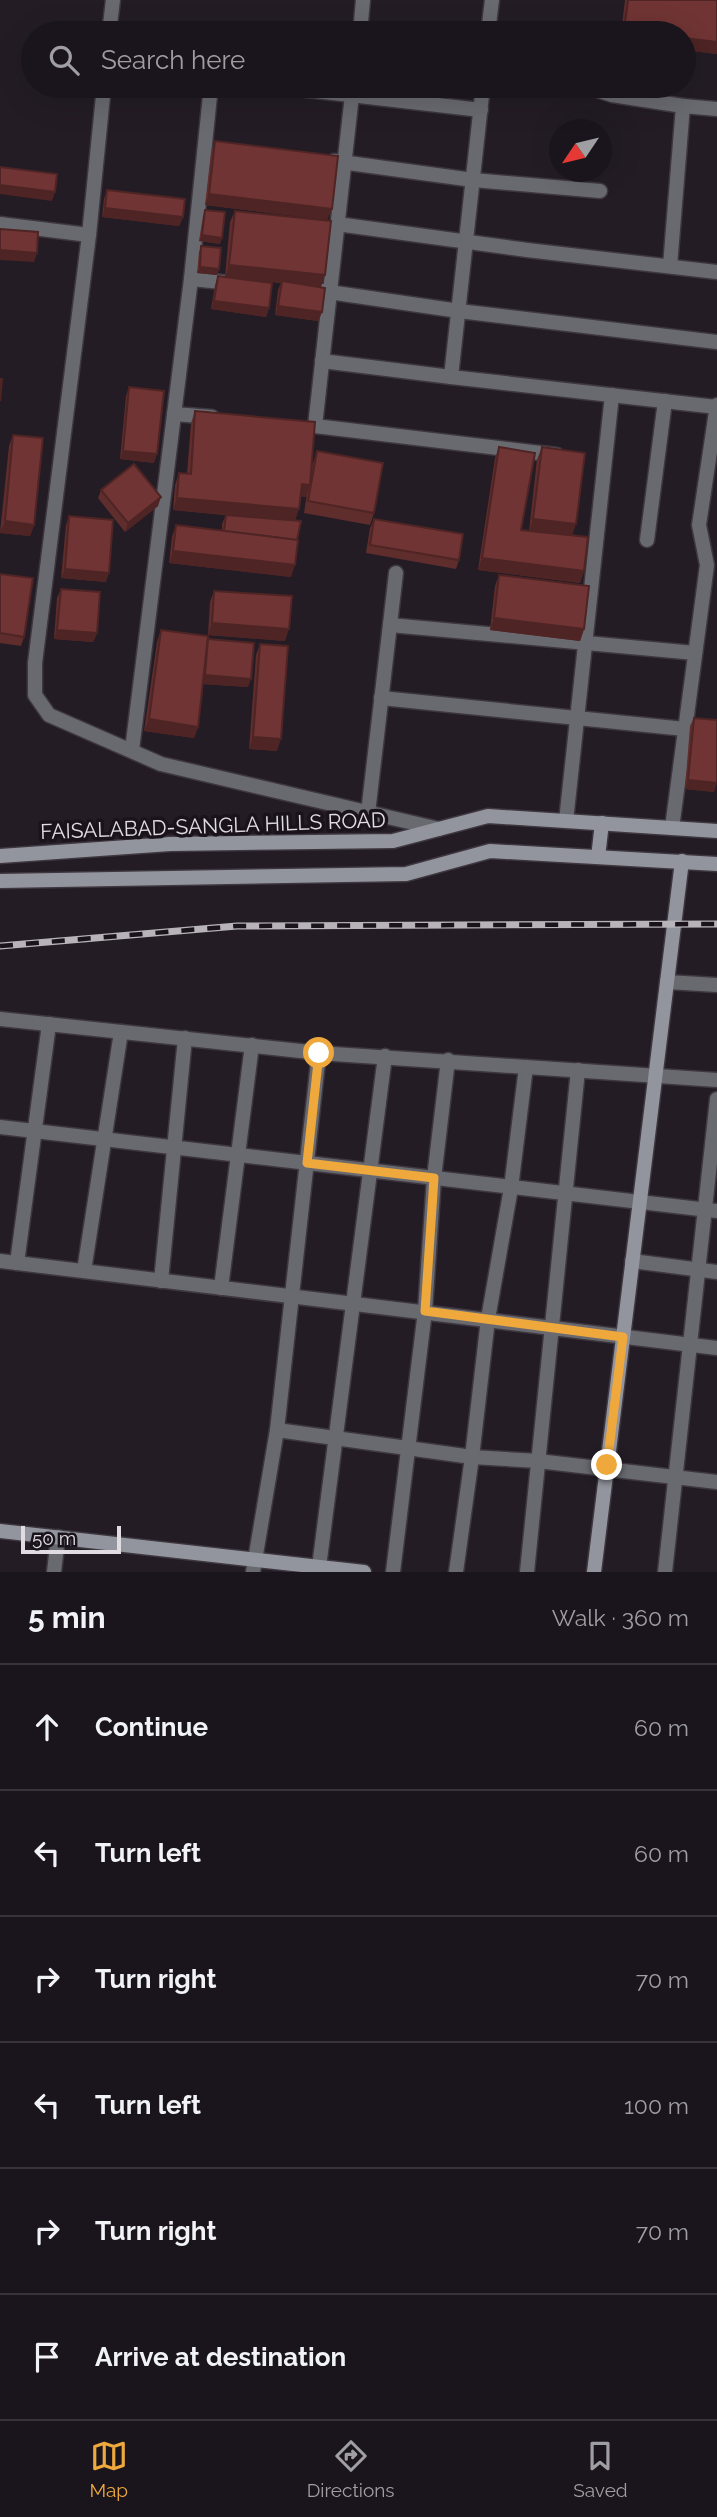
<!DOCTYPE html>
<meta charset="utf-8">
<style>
:root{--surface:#1a151c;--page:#231e25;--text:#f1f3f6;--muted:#9f9fa3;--line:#38343b;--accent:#eea83c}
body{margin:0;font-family:Raleway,sans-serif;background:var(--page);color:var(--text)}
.compass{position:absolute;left:549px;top:119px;width:63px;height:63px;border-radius:50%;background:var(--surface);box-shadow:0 7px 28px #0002;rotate:235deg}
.scale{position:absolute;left:21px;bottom:18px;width:100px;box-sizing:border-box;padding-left:7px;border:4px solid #e1dce2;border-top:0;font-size:19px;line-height:24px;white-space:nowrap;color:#e1dce2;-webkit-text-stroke:5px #1a131c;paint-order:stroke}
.stop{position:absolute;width:21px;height:21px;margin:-16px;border:5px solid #eea83c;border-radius:50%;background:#fff}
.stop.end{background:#eea83c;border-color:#fff;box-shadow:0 2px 7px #0008}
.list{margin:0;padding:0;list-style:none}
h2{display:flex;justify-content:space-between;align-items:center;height:91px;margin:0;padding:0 28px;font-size:30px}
h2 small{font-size:23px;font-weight:400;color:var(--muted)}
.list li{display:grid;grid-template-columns:46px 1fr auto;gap:21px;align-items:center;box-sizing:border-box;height:126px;padding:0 28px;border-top:2px solid var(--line)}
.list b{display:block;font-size:26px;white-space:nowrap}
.list em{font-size:23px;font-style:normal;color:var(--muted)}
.icon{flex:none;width:38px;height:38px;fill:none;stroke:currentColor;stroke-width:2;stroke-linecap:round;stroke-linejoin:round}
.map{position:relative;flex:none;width:717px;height:1572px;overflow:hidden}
.search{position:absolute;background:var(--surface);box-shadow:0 7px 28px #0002;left:21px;right:21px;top:21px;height:77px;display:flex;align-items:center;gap:18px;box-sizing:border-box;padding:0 24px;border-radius:38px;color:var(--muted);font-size:26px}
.sheet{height:847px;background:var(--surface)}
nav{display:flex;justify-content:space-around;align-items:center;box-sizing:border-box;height:98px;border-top:2px solid var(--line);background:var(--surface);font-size:19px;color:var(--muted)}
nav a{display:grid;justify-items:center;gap:4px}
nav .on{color:var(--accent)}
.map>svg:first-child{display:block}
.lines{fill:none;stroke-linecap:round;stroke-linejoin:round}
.street-casing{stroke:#3e373f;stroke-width:17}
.secondary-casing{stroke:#3e373f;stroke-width:17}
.street{stroke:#696a70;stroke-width:14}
.secondary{stroke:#93959e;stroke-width:14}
.rail-casing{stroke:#b8b3b9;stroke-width:7}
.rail{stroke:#1a131c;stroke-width:4.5;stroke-dasharray:13;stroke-linecap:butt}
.wall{fill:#602d2d}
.shaded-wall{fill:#4e2424}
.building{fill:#703434;stroke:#4e2424;stroke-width:2}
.route{stroke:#eea83c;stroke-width:9}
.labels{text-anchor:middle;stroke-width:7;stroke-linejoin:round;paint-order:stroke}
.street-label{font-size:21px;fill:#e1dce2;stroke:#1a131c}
</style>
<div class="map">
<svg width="717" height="1572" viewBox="0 0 717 1572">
<rect width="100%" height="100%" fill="#231c25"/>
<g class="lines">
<g class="street-casing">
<g id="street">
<polyline points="361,29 394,33"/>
<polyline points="109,33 113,0"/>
<polyline points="360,33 363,0"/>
<polyline points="488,33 492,0"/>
<polyline points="104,86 89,235 35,663 35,695 49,715 161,764 439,829"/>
<polyline points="272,86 481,110"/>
<polyline points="353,86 315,426 557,455"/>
<polyline points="483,86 451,377 717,407"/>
<polyline points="585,86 612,95 683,106 670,266"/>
<polyline points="683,106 717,109"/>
<polyline points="334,161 473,180 600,191"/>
<polyline points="0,224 89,235"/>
<polyline points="337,224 527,250 717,272"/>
<polyline points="191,279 232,283"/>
<polyline points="322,291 459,311 717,342"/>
<polyline points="322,361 451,377"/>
<polyline points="174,414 212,417"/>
<polyline points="647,540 665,401"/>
<polyline points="390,625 695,653"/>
<polyline points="381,698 685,729"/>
<polyline points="132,750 191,279 211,86"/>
<polyline points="368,813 396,573"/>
<polyline points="566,821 612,395"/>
<polyline points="672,828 707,565 699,525 717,405"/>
<polyline points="667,982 717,985"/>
<polyline points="0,1019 319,1053 717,1080"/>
<polyline points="0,1127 717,1211"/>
<polyline points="0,1261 717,1348"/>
<polyline points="632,1261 717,1272"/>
<polyline points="17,1263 49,1024"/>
<polyline points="84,1271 121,1032"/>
<polyline points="161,1281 185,1038"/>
<polyline points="221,1288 252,1045"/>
<polyline points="277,1430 472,1457 538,1461 717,1482"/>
<polyline points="319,1567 385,1056"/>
<polyline points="54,1572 58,1537"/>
<polyline points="253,1572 277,1430 319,1053"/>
<polyline points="393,1572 425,1311 434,1178 448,1060"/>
<polyline points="456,1572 472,1457 488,1319 511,1188 526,1067"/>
<polyline points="527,1572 578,1070"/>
<polyline points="665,1572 717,1099"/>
</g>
</g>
<g class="secondary-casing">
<g id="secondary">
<polyline points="0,856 170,844 393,841 488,816 717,831"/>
<polyline points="598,857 602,823"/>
<polyline points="0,881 406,874 490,851 717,864"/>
<polyline points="0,1531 364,1572"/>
<polyline points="594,1572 682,861"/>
</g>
</g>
<use href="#street" class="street"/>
<use href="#secondary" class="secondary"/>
<g class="rail-casing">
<polyline id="rail" points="0,946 237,926 717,924"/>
</g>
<use href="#rail" class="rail"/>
</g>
<g class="wall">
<polygon points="625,0 717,0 717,54 684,50 684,33 621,33"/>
<polygon points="215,141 332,209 327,220 205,205 211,153"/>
<polygon points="107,190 183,217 179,226 102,217 104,199"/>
<polygon points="205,210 220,244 199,241 203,216"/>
<polygon points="235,211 321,287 322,312 318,321 275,315 278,290 281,283 225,277 230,222"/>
<polygon points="201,246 219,269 217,275 197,273 199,252"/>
<polygon points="218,276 269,308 266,317 211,309 215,285"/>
<polygon points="129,387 154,463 120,459 126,396"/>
<polygon points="195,411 311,469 317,451 374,513 370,525 304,513 307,493 306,497 300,496 295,521 291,577 169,563 172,537 176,525 222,531 222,524 226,515 234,516 173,510 175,485 179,473 187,474 191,423"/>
<polygon points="13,435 34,525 30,536 0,533 9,446"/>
<polygon points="499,447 521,530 529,531 537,459 542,447 584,571 580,583 478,570 495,458"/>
<polygon points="101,490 158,506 125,532 98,498"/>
<polygon points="69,516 106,582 61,578 66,525"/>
<polygon points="374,519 459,560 456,569 366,553 370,528"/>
<polygon points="0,574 24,637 21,646 0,643"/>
<polygon points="499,575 584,629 580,641 490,630 495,586"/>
<polygon points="61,589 97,633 93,642 54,639 57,598"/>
<polygon points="214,591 285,641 208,635 210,602"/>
<polygon points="161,630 208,639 248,687 203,684 198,727 194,738 144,731 157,642"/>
<polygon points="260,644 277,751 249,749 256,655"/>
<polygon points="694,718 714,792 685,789 690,726"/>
</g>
<g class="shaded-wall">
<polygon points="624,30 647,33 623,33"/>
<polygon points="684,38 717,42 717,54 684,50"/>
<polygon points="0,185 55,192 52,201 0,194"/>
<polygon points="209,194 332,209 327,220 205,205"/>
<polygon points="105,208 183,217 179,226 102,217"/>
<polygon points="202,235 222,238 220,244 199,241"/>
<polygon points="0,250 37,253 34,262 0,260"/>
<polygon points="229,265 325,275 321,287 225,277"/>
<polygon points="200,267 219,269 217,275 197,273"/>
<polygon points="214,301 269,308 266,317 211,309"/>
<polygon points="278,306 322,312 318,321 275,315"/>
<polygon points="123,451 157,454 154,463 120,459"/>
<polygon points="302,484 310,485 306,497 297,496"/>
<polygon points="161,497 158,506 125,532 128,523"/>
<polygon points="177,498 299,509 295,521 173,510"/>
<polygon points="533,519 576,524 572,536 529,531"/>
<polygon points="5,521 34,525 30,536 0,533"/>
<polygon points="173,551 295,565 291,577 169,563"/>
<polygon points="482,558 584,571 580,583 478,570"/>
<polygon points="65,569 109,573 106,582 61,578"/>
<polygon points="494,618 584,629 580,641 490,630"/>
<polygon points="212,623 289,629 285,641 208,635"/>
<polygon points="57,630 97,633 93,642 54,639"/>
<polygon points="205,675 251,679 248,687 201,684"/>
<polygon points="149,719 198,727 194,738 144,731"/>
<polygon points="253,737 281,739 277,751 249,749"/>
<polygon points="688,780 717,783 714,792 685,789"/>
</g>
<g class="building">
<polygon points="628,0 717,0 717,42 684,38 684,33 647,33 624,30"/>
<polygon points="215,141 338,156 332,209 209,194"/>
<polygon points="0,167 57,174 55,192 0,185"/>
<polygon points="107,190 185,199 183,217 105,208"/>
<polygon points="205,210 225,212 222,238 202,235"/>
<polygon points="235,211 331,221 325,275 229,265"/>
<polygon points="0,229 38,232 37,253 0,250"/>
<polygon points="201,246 221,248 219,269 200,267"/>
<polygon points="218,276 272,283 269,308 214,301"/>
<polygon points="282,281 325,288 322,312 278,306"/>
<polygon points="0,379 2,379 0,401"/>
<polygon points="129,387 164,391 157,454 123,451"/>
<polygon points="195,411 315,422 310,485 302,484 299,509 177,498 179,473 191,474"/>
<polygon points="13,435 43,438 34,525 5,521"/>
<polygon points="499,447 535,453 521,530 588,537 584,571 482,558"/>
<polygon points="542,447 585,453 576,524 533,519"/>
<polygon points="317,451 383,463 374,513 308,501"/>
<polygon points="134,464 161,497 128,523 101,490"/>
<polygon points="226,515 301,521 297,540 224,531"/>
<polygon points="69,516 113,520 109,573 65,569"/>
<polygon points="374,519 463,534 459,560 370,545"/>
<polygon points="176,525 298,540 295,565 173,551"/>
<polygon points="0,574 33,578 24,637 0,633"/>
<polygon points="499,575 589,586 584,629 494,618"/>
<polygon points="61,589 100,592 97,633 57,630"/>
<polygon points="214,591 292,596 289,629 212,623"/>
<polygon points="161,630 208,636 198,727 149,719"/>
<polygon points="208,639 254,643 251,679 205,675"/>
<polygon points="260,644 288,646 281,739 253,737"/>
<polygon points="694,718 717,720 717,783 688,780"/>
</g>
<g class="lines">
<polyline class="route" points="319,1053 307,1163 434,1178 425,1311 623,1337 607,1465"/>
</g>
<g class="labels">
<g class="street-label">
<text transform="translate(213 826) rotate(-2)" y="7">FAISALABAD-SANGLA HILLS ROAD</text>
</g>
</g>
</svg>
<svg class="compass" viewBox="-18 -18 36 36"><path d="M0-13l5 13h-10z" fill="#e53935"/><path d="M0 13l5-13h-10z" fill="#9f9fa3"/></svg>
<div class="scale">50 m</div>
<div class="stop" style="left:319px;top:1053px"></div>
<div class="stop end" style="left:607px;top:1465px"></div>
<div class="search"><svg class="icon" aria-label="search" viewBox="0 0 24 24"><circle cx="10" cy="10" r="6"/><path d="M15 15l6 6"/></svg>Search here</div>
</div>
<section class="sheet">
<h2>5 min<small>Walk · 360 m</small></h2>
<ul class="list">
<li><svg class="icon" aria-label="ahead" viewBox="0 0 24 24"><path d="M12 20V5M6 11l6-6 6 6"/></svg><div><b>Continue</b></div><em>60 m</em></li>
<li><svg class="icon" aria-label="left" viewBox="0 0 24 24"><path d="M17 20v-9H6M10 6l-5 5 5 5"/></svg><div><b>Turn left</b></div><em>60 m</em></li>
<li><svg class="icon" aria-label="right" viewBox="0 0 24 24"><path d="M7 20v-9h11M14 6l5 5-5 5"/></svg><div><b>Turn right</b></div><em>70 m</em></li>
<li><svg class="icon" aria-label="left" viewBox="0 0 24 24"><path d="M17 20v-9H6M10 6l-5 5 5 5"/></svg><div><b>Turn left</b></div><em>100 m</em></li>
<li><svg class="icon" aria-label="right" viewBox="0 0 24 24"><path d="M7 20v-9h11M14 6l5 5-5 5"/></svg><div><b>Turn right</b></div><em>70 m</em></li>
<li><svg class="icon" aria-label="arrive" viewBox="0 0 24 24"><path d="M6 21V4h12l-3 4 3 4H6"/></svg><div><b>Arrive at destination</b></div></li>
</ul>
</section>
<nav>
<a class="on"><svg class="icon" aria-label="map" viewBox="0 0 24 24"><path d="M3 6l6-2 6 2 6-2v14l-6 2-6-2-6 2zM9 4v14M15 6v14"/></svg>Map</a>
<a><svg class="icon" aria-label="directions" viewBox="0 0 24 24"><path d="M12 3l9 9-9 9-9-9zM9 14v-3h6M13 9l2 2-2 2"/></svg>Directions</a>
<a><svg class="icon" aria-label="saved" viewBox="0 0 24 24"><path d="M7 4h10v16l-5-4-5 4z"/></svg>Saved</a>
</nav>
